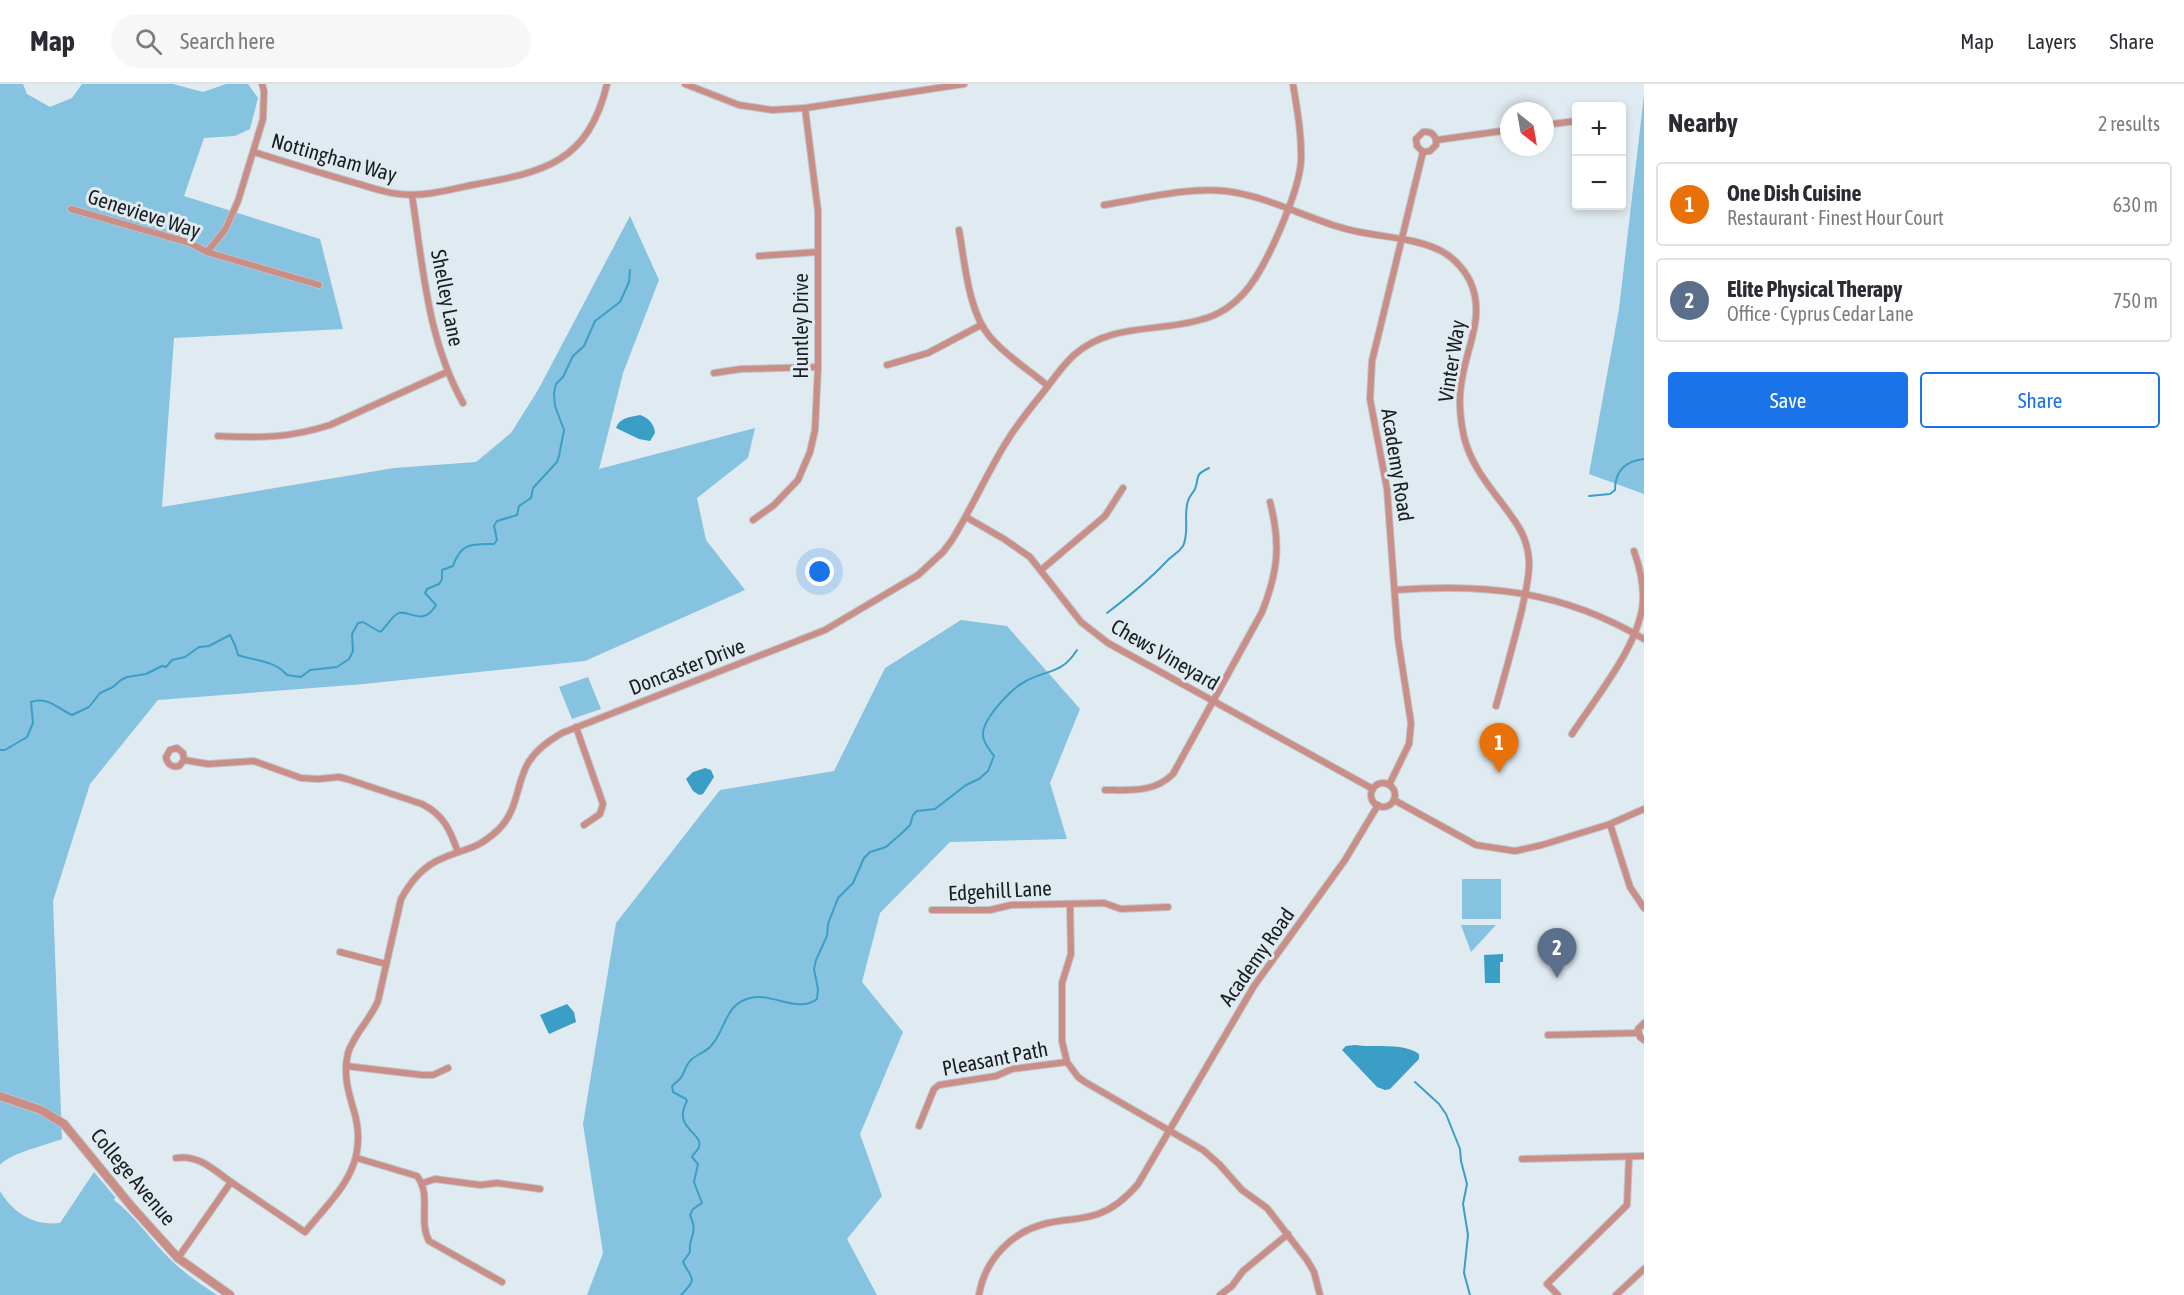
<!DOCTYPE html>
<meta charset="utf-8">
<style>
:root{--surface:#fff;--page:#f7f7f7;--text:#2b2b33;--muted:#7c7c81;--line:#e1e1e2;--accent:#1a73e8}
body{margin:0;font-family:"Asap Condensed",sans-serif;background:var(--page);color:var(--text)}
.controls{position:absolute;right:18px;top:18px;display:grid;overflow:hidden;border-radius:6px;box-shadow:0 3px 9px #0003}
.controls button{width:54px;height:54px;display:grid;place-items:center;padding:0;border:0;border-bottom:2px solid var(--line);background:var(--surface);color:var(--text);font:30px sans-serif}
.compass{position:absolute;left:1500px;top:18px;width:54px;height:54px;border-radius:50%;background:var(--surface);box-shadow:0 3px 9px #0003;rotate:149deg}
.you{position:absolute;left:820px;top:488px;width:21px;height:21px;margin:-15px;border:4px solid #fff;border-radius:50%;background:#1a73e8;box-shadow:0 0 0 9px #1a73e833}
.badge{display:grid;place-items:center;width:39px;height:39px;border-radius:50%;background:var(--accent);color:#fff;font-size:20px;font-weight:700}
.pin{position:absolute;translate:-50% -50px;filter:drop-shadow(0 2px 3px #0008)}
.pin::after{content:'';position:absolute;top:32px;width:21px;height:18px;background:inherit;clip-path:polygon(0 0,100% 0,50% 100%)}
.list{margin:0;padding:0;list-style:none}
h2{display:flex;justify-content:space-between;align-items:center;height:78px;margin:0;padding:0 24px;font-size:26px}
h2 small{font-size:20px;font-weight:400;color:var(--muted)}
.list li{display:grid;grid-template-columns:39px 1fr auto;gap:18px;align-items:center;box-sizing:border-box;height:84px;margin:0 12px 12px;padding:0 12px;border:2px solid var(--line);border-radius:6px}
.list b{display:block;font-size:22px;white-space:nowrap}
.list p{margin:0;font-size:20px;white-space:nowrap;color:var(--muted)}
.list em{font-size:20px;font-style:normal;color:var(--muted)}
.actions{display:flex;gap:12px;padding:18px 24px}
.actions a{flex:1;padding:14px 0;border:2px solid var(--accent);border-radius:6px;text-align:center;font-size:21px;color:var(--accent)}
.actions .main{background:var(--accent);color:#fff}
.icon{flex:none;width:33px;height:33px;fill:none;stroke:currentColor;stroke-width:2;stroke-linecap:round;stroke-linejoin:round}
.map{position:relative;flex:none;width:1644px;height:1211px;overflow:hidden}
header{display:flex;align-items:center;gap:36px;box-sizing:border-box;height:84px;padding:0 30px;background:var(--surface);border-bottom:2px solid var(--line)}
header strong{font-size:28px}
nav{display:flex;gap:33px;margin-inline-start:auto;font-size:21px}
.search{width:420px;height:54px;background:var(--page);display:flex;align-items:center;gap:15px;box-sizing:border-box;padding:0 21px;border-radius:33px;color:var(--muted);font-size:22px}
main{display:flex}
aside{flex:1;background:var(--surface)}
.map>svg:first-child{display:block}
.green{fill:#85c3e0}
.water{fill:#3b9ec6}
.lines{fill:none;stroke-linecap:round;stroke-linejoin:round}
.stream{stroke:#3b9ec6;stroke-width:2}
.minor-casing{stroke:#bcc6cb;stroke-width:8}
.tertiary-casing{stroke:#bcc6cb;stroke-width:10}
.minor{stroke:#cb8e87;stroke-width:6}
.tertiary{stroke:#cb8e87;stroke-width:8}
.labels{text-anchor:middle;stroke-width:6;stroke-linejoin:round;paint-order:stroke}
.street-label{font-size:21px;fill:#1a1e20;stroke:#e0ebf1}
</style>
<header>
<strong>Map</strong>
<div class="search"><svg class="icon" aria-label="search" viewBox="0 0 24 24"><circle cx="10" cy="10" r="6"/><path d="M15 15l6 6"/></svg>Search here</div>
<nav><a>Map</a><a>Layers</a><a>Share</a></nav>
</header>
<main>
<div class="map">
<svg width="1644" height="1211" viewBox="0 0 1644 1211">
<rect width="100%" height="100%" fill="#e0ebf1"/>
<g class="green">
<path d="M 0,0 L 23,0 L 27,10 L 50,23 L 72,14 L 82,0 L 173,0 L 203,8 L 226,0 L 248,0 L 258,14 L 250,45 L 235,52 L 204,54 L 184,112 L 320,155 L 343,245 L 174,254 L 162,423 L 394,384 L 476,378 L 511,349 L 538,306 L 630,132 L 659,196 L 623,289 L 599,385 L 755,344 L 748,374 L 697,414 L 706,456 L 745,506 L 585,577 L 364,600 L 158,616 L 90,700 L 53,817 L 62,1055 C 47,1061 10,1069 0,1081 Z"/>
<polygon points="1644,11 1644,410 1589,390 1619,225"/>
<polygon points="961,536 1007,542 1080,625 1050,699 1067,755 950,758 880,829 862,898 903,948 860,1050 882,1112 847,1155 877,1211 587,1211 603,1169 583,1040 616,839 720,706 834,687 885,584"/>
<polygon points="588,593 601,625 572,635 559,603"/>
<rect x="1462" y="795" width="39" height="40"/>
<polygon points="1461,841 1496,841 1471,868"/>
<path d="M 94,1088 L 115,1113 L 114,1116 C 135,1132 150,1155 169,1174 C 183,1188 200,1200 217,1211 L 0,1211 L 0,1107 C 13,1129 34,1142 60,1139 Z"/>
</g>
<g class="water">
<path d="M 640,331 C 649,334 654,340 655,349 L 650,357 L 639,355 L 616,344 C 619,334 630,333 640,331 Z"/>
<polygon points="705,684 711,686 714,693 703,710 699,711 693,707 686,695 693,688"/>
<polygon points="1503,870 1503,878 1500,878 1500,899 1485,899 1484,871"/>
<polygon points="567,920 574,928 576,938 549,950 540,931"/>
<path d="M 1355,961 C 1374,964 1403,958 1419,970 L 1419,975 L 1390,1005 L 1385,1006 L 1377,1003 L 1342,966 L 1346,962 Z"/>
</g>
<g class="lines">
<g class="stream">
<path d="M 1589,412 L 1610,410 L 1615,406 C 1615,387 1626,377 1644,375"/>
<path d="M 1107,529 C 1128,513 1148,497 1166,478 C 1172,471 1178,470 1183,462 C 1190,447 1183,432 1188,417 C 1189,412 1193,409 1195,405 C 1200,392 1193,392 1209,384"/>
<path d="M 0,666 L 5,666 L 27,653 L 33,639 L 31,618 C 48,612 58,625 72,631 L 89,623 L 100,609 L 113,603 L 121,596 L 127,593 L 146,590 L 162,582 L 166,583 L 172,576 L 185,573 L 199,563 L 209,562 L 230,551 L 235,561 L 238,571 C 255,577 274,576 287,591 L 301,593 L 310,586 L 337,583 L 349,575 L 353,567 L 352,550 L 358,539 L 363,538 L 380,548 C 387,543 390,534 397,530 C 407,523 422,545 436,521 L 425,509 L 427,505 L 439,500 L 442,495 L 442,486 L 453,482 C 461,458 473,460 494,460 L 497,456 L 494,442 L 497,437 L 517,431 L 519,422 L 531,414 L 533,404 L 557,378 L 559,372 L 564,346 L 555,322 L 554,309 L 556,300 L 563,293 L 573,272 L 584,262 L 595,237 L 620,218 L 629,198 L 630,186"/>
<polyline points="1415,998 1439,1020 1446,1030 1460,1065 1461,1077 1467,1100 1463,1120 1468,1151 1464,1189 1470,1211"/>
<path d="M 681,1211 C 699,1193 691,1195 683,1178 L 690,1168 C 688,1152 699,1151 690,1131 L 693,1125 L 702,1119 L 694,1098 L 698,1080 L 692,1073 C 693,1070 696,1068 698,1065 C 707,1049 671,1046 687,1017 L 686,1015 L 673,1008 L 672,1002 C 675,999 680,996 682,992 C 685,987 686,980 691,976 C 696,971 705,968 710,963 C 727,946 723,921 750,914 C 771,908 799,930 817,915 L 818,905 L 814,885 L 816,876 L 827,852 L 828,840 L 838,814 L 853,799 L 864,774 L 870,768 L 886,763 L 903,748 L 910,741 L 913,731 L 917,727 L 935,725 L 966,701 L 979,695 L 988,687 L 994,672 C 990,666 983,659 983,651 C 982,635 1012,604 1026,597 C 1048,585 1061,591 1077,566"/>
</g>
<g class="minor-casing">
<g id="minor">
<polyline points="685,0 739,21 772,26 805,24 964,0"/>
<polyline points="1545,41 1576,37"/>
<polyline points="1437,56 1509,46"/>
<path d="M 254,68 C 289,79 324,90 359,100 C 372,104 386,109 399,110 C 423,113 449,106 472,101 C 544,88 588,79 607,0"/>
<path d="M 412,111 C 423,183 427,254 463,319"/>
<path d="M 1104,121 C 1143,115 1185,103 1225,107 C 1268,112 1305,134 1346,145 C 1375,153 1417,153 1443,168 C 1455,175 1467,188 1472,202 C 1484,234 1467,263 1462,295 C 1458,314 1460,334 1464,353 C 1473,389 1499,412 1518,442 C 1525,453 1528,464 1529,476 C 1530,493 1525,509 1522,525 C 1514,558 1505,590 1496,622"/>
<polyline points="71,125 190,159 207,168 319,201"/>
<path d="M 959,146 C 965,179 968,227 990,253 C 1006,272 1029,286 1048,302"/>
<polyline points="207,168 225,146 238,117 263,35 264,7 262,0"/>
<polyline points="759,172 818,168"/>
<polyline points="887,281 928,269 981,241"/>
<polyline points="714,289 741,285 818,283"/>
<path d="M 218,352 C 261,354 290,354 330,341 L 447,288"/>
<polyline points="966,433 1004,455 1030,473 1081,538 1108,559 1373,705"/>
<polyline points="753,436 774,421 798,396 810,368 815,346 818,283 818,127 805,24"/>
<polyline points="1041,486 1105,432 1123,404"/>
<path d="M 1395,506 C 1487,499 1563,507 1644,555"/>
<polyline points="576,643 603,720 600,730 584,741"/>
<path d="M 1572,650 C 1596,613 1644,556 1643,512 C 1643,496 1639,481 1634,467"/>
<path d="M 184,676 L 179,682 C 172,684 167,680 166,673 L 170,666 L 177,664 L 183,669 L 184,676 L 208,680 L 254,677 L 301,694 L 318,695 L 339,693 L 347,695 L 422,720 C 444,731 450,746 458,768"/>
<circle cx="1383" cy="711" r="12"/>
<path d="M 1389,701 L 1409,660 L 1411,639 L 1398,555 L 1387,405 L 1370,315 L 1372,277 L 1423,68 L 1430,67 L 1436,61 C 1437,52 1432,47 1423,48 L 1416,55 L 1417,62 L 1423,68"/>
<path d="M 1105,706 C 1130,706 1154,709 1173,690 L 1262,528 C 1278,488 1281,460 1270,418"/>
<polyline points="1394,716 1476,761 1515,767 1542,761 1610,740 1644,725"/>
<polyline points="1610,740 1630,803 1644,824"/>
<polyline points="1070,821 1071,870 1062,899 1062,957 1067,978 1078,993 1085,998 1203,1066 1219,1080 1242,1106 1267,1124 1307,1176 1314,1188 1320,1211"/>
<polyline points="932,826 990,826 1011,821 1104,819 1121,825 1168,823"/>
<polyline points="340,868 386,880"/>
<polyline points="1644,939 1638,945 1640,953 1644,956"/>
<polyline points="1548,951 1638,949"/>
<polyline points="346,982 422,991 433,991 448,984"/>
<polyline points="919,1042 934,1005 939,1001 996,992 1012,985 1067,978"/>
<path d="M 176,1074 C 198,1070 214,1086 231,1098"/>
<path d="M 357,1074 L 417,1092 C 432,1111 418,1137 429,1157 L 502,1198"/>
<polyline points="1522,1075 1644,1072"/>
<polyline points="423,1099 435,1095 480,1101 497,1099 540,1105"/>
<path d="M 178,1174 L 231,1098 L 305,1148 C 337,1109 370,1082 354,1027 C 348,1007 343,990 348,969 C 354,950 370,936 378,917 L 401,815 C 411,797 423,782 443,774 C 468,763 477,766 499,745 C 517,727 516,704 526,683 C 533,668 548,657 562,649 L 825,546 L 918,491 L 943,468 L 952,456 C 972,424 987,389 1007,357 C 1018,339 1032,322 1045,306 C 1054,294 1063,281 1074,271 C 1111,238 1159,249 1203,235 C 1219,231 1233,221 1244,209 C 1266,185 1299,108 1301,77 C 1302,51 1297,25 1293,0"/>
<path d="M 979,1211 C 985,1175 1012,1147 1048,1139 C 1065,1135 1082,1136 1098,1130 C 1115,1124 1127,1113 1138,1100 L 1254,902 L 1345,776 L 1378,721"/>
<polyline points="1220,1211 1232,1202 1243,1187 1288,1150"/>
<polyline points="1558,1211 1547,1200 1627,1121 1629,1073"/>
<polyline points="1616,1211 1644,1185"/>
</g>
</g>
<g class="tertiary-casing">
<polyline id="tertiary" points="0,1012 41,1026 64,1040 132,1123 178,1174 230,1211"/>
</g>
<use href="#minor" class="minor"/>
<use href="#tertiary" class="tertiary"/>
</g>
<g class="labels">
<g class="street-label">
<text transform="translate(334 74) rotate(16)" y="7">Nottingham Way</text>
<text transform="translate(144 130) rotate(18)" y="7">Genevieve Way</text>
<text transform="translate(447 214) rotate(79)" y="7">Shelley Lane</text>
<text transform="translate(801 242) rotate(-90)" y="7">Huntley Drive</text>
<text transform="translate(1452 277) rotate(-81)" y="7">Vinter Way</text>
<text transform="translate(1397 381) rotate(81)" y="7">Academy Road</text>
<text transform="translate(1165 571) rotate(30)" y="7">Chews Vineyard</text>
<text transform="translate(687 583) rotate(-21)" y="7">Doncaster Drive</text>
<text transform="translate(1000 807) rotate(-3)" y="7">Edgehill Lane</text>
<text transform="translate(1257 873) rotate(-55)" y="7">Academy Road</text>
<text transform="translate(995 975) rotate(-11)" y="7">Pleasant Path</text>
<text transform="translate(133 1093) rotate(50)" y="7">College Avenue</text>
</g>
</g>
</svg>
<div class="controls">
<button>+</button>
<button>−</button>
</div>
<svg class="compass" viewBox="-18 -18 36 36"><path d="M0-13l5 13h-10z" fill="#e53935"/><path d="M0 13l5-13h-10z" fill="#7c7c81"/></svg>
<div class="you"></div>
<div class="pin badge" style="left:1499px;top:689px;background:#e8710a">1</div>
<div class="pin badge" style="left:1557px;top:894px;background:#5c6f8a">2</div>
</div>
<aside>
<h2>Nearby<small>2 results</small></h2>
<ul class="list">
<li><span class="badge" style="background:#e8710a">1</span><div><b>One Dish Cuisine</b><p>Restaurant · Finest Hour Court</p></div><em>630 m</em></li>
<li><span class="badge" style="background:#5c6f8a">2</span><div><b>Elite Physical Therapy</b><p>Office · Cyprus Cedar Lane</p></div><em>750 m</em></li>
</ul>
<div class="actions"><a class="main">Save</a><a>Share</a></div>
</aside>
</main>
